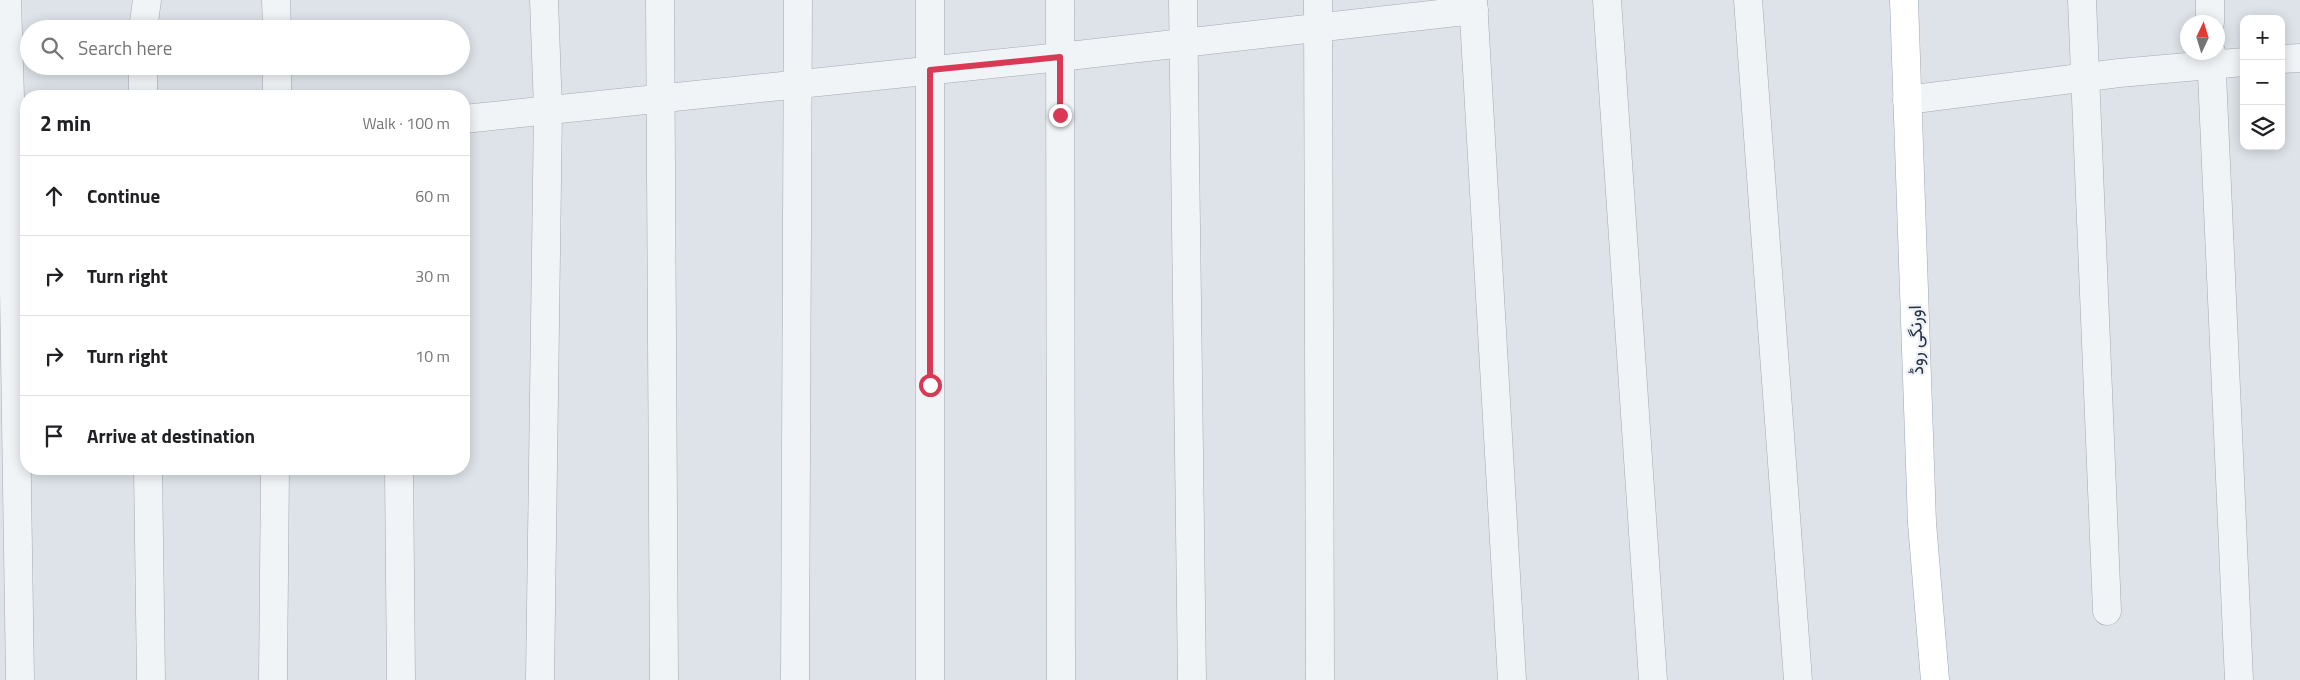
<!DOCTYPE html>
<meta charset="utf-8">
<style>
:root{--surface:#fff;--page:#f2f2f2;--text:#202124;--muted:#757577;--line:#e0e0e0}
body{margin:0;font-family:"Titillium Web",Vazirmatn,sans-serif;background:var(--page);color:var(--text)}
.controls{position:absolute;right:15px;top:15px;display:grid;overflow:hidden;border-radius:10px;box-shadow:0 2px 12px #0003}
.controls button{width:45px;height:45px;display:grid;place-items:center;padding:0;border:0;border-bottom:1px solid var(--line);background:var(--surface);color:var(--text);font:25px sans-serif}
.compass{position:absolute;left:2180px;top:15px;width:45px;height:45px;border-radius:50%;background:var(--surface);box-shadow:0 2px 12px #0003;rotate:4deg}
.stop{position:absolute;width:15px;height:15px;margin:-11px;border:4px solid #d93954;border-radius:50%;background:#fff}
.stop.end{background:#d93954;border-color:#fff;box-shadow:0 1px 5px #0008}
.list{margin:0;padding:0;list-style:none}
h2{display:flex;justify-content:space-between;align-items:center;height:65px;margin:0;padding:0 20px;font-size:21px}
h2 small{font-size:16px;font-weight:400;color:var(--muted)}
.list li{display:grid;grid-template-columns:32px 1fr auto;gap:15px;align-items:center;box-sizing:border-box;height:80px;padding:0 20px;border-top:1px solid var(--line)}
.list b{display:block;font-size:19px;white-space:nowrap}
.list em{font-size:16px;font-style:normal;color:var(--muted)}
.icon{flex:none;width:28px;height:28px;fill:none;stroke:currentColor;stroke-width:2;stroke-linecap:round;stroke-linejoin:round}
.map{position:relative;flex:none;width:2300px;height:680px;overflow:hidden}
.search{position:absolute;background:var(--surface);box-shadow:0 2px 12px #0003;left:20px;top:20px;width:450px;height:55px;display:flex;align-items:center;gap:12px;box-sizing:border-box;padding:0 18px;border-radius:28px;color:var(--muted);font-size:19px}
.panel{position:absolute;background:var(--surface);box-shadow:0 2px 12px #0003;left:20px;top:90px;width:450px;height:385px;border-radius:20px}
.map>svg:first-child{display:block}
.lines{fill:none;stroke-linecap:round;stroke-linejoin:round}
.minor-casing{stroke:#a3aab3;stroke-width:29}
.major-casing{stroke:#9da7b6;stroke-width:29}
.minor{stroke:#f1f4f7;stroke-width:28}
.major{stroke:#fff;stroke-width:28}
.route{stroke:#d93954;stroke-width:6}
.labels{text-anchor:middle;stroke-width:4.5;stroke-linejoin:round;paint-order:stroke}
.street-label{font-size:18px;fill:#263141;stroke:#eef2f7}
</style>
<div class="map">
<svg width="2300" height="680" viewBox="0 0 2300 680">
<rect width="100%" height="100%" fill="#dee3e9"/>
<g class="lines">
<g class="minor-casing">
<g id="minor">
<polyline points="7,0 12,162 20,680"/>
<polyline points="276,0 277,29"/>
<polyline points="660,0 664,680"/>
<polyline points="1060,0 1061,680"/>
<polyline points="1183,0 1192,680"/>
<polyline points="1318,0 1320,680"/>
<polyline points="1473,0 1512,680"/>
<polyline points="1607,0 1653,680"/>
<polyline points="1748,0 1798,680"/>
<polyline points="2082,0 2107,611"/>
<polyline points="2210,0 2210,22"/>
<polyline points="143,29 147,0"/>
<polyline points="2211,52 2239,680"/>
<polyline points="2281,59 2300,58"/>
<polyline points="143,66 143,96"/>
<polyline points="277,66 277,96"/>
<polyline points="1907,100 2119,73 2244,62"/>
<polyline points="464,119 1060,57 1474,10"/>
<polyline points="148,469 151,680"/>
<polyline points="399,469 401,680"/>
<polyline points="273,680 275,469"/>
<polyline points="540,680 548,110 544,0"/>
<polyline points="795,680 798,0"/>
<polyline points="930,680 930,0"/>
</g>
</g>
<g class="major-casing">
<polyline id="major" points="1904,0 1922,523 1935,680"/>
</g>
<use href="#minor" class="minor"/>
<use href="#major" class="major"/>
</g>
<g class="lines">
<polyline class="route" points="930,385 930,70 1060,57 1060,115"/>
</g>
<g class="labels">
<g class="street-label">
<text transform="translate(1916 340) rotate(-92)" y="6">اورنگی روڈ</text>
</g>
</g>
</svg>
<div class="controls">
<button>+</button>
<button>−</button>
<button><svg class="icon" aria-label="layers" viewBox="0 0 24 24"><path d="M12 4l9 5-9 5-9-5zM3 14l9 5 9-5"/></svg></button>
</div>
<svg class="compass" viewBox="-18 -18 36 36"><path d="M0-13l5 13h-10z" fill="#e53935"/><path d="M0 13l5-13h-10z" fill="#757577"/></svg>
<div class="stop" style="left:930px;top:385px"></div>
<div class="stop end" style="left:1060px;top:115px"></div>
<div class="search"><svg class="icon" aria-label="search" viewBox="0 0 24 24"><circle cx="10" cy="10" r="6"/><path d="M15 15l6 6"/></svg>Search here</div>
<section class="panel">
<h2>2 min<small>Walk · 100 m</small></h2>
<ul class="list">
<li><svg class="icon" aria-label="ahead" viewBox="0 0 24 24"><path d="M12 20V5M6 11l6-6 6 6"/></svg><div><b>Continue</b></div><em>60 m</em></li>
<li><svg class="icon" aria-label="right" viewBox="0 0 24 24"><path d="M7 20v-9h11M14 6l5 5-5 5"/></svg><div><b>Turn right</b></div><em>30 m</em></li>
<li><svg class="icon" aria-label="right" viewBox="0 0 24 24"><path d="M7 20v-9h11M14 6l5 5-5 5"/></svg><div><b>Turn right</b></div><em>10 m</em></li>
<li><svg class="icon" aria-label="arrive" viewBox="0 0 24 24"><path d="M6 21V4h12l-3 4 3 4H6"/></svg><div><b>Arrive at destination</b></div></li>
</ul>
</section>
</div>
